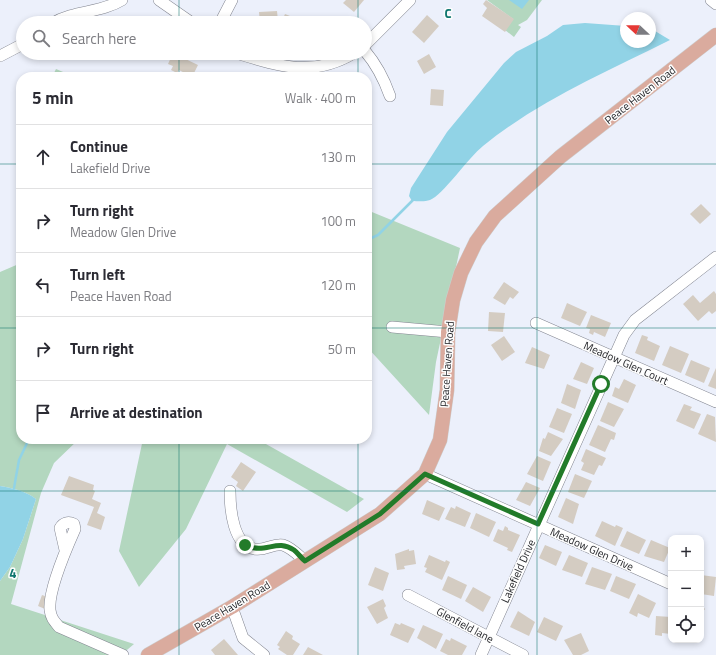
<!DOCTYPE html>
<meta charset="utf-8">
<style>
:root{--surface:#fff;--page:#f2f2f3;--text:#2b2b33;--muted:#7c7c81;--line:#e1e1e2}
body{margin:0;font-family:"Titillium Web",sans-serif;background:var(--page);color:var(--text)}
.controls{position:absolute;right:12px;bottom:12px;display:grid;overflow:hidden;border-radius:8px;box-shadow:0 2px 6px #0003}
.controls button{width:36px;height:36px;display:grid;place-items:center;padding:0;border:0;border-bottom:1px solid var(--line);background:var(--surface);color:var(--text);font:20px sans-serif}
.compass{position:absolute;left:620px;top:12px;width:36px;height:36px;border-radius:50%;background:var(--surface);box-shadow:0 2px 6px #0003;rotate:292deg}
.stop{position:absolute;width:12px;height:12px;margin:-9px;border:3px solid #227b29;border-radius:50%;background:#fff}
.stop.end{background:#227b29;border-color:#fff;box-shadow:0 1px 4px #0008}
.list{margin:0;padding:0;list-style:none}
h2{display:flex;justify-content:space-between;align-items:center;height:52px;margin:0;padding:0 16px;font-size:17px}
h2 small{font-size:13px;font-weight:400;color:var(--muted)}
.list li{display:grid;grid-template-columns:26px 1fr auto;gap:12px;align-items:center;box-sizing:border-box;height:64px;padding:0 16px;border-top:1px solid var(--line)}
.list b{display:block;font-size:15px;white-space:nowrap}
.list p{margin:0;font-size:13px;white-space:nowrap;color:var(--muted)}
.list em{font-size:13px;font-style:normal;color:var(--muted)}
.icon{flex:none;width:22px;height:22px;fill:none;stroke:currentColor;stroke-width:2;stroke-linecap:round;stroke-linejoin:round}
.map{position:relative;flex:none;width:716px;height:655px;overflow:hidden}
.search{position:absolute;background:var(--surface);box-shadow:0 2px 6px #0003;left:16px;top:16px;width:356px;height:44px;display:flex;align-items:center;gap:10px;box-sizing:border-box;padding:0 14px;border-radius:22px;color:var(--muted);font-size:15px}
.panel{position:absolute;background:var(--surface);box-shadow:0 2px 6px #0003;left:16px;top:72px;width:356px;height:372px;border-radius:16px}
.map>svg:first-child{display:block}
.green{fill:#b3d7bf}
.water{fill:#91d3e6}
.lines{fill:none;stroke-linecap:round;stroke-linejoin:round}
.stream{stroke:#91d3e6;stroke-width:2.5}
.building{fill:#d4ccc2}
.minor-casing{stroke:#828590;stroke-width:12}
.major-casing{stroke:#cdcece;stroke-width:15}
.minor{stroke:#fff;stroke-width:11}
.major{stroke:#daab9e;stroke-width:14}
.route{stroke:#227b29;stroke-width:5}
.grid{fill:none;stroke:#0f766e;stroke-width:1;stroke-opacity:0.55}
.labels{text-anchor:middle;stroke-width:3;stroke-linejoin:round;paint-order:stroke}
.street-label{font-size:11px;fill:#1d1e22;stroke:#fdfdfd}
.grid-label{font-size:13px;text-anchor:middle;font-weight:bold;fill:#0f766e;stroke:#fdfdfd;stroke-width:3;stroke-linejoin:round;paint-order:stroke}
</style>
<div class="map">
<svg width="716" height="655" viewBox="0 0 716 655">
<rect width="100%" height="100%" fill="#ecf0fb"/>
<g class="green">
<polygon points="487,0 542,0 527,20 518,25 521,27 514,37 505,30 513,19"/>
<polygon points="56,69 75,77 52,77"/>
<polygon points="367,210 460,248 436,362 429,415 367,347"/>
<path d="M 21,263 L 21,439 L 79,439 L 54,463 L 41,493 L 11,604 L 134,644 L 121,655 L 0,655 L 0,581 L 10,567 L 23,539 L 36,499 C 26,491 12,488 0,486 L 0,272 Z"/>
<polygon points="143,439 257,439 364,499 347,512 227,444 186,529 139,587 119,551"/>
</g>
<g class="water">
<polygon points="509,0 529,0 522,9"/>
<path d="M 585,23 L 626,26 L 626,42 L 650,42 L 650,28 L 670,40 C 606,72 538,101 483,146 C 469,157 442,196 430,200 C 425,202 417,201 412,201 L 409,196 L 411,188 L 447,132 L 504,63 L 516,52 L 547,36 L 563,25 Z"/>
<path d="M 0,486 C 12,488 26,491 36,499 L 23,539 L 10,567 L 0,581 Z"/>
</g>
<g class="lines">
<g class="stream">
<polyline points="367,240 378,235 413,200"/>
<polyline points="14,488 19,460 29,439"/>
</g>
</g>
<g class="building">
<polygon points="346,0 364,0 354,12 343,3"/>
<polygon points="486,0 514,19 505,32 482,16 487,8 483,4"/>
<polygon points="277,11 278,21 273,21 274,23 260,23 259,12"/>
<polygon points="285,14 295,18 292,23 281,23"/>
<polygon points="427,15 439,26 424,43 412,32"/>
<polygon points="173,53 198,65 192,77 179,70 177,73 171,70 173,66 168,64"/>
<polygon points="429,54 436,67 424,74 417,61"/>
<polygon points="431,89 444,90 443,106 430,105"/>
<polygon points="701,204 711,214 700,224 690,214"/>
<polygon points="504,282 519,292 513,299 510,297 505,305 493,298"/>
<polygon points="714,291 716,294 716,311 712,314 709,311 698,321 683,304 693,295 700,303"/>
<polygon points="567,303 587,312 580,326 561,318"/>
<polygon points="489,312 505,313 503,332 488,331"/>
<polygon points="591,315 611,323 605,337 594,332 593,335 589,333 590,329 586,328"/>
<polygon points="642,335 648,337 647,340 660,346 654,361 635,353"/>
<polygon points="504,336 515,352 502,361 491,345"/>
<polygon points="670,346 689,354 681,373 662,365"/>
<polygon points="532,347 550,355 544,369 525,363"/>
<polygon points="691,360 710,368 704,383 685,375"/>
<polygon points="581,362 594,368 587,384 573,379"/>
<polygon points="716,368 716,389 708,386"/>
<polygon points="624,379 636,385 628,403 612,396 615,387 619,389"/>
<polygon points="567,384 581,390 575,409 561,403"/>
<polygon points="608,402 624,409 614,427 600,421"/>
<polygon points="684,404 692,407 690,410 701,414 694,429 676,421"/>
<polygon points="557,408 572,414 564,433 549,427"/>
<polygon points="707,414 715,417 716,442 698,434"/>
<polygon points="598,425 616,433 614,440 611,439 605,452 589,445"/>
<polygon points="548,432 563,439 551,456 539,451 543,438 545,439"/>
<polygon points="586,449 606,458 602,466 599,465 594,475 581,470 584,463 581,461"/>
<polygon points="537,456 551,462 543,481 527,474"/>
<polygon points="241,462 256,472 243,491 236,486 238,482 231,477"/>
<polygon points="575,474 592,481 584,498 568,492"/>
<polygon points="69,476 94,485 93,490 95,491 92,499 101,503 97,513 105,517 101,530 87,525 94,507 61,495"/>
<polygon points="526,482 540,488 530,506 516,500"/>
<polygon points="566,498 579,504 573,524 558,517"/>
<polygon points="427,500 445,508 439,521 422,514"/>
<polygon points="456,506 471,513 465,527 445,519 451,507 455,509"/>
<polygon points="476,513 496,522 489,537 470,528"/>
<polygon points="602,521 615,527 616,525 623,528 615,546 595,536"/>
<polygon points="505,526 508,528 508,530 520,535 512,552 507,550 508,548 493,541 498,529 503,531"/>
<polygon points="627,531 646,540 639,554 620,546"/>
<polygon points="651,540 670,548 664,562 644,556"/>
<polygon points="545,545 562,552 556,566 539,558"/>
<polygon points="409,549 409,551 414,550 416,564 404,566 405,569 397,570 395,554"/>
<polygon points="429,555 445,562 446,560 450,562 442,580 425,572 427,568 424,567"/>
<polygon points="569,555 588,563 582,577 562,570"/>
<polygon points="375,567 389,573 383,591 368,585"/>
<polygon points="592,567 612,574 605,590 585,584"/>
<polygon points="701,575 716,577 714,596 701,594"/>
<polygon points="448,576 467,585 461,599 442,590"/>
<polygon points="616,576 636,584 629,599 610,591"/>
<polygon points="473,587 491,597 483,612 465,601"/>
<polygon points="638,594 656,603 649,618 638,613 637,617 629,613"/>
<polygon points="42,595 48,597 45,609 38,606"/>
<polygon points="383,599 386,606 384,608 388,618 377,624 367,607"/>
<polygon points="701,605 705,609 701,614"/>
<polygon points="518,611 535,622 529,636 510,627"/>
<polygon points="656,616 671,617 671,634 662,633 662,636 655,635"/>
<polygon points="544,617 563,626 556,641 537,632"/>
<polygon points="395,623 400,625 401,623 415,629 408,643 390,635"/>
<polygon points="423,625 443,634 436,649 417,638"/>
<polygon points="286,631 293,636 292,639 300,644 293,655 287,655 278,649 280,647 277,645"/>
<polygon points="581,633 589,651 581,655 573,655 564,640"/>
<polygon points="451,638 467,646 462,655 448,655 440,651 446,639 450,641"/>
<polygon points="224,639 238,655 215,655 211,650"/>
<polygon points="308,647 323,655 303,655"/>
</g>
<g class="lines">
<g class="minor-casing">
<g id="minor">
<polyline points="159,0 192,23"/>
<polyline points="711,0 716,4"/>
<path d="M 53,23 C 75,10 101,13 122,0"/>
<polyline points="220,23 232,0"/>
<polyline points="365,45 410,0"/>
<path d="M 365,51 C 377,65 384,79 390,96"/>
<path d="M 236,53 C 278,66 313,78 354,53"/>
<polyline points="0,56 23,44"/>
<polyline points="536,323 716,402"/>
<polyline points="392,327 448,332"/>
<polyline points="425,474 671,584"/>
<path d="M 230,491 C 230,509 233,546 255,549 C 265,551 273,543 283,545 C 292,548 298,555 305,561"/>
<path d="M 65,550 L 60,528 C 63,523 68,521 74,524 L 75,529 C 67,547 48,591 50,610 C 51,618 54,621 59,627 L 123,655"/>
<polyline points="408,595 523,655"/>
<polyline points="232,607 243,638 264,655"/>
<polyline points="481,655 624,335 635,320 716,257"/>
</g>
</g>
<g class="major-casing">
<polyline id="major" points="148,655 232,607 380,514 425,474 440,440 447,390 448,332 453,300 461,273 476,242 495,216 560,157 716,35"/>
</g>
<use href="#minor" class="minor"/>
<use href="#major" class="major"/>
</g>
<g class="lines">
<path class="route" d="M 245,545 C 266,555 276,538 294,550 C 298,553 301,558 305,561 L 380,514 L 425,474 L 538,524 L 601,384"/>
</g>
<path class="grid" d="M 179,0 L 179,23M 358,0 L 358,23M 537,0 L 537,655M 179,53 L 179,77M 358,53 L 358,77M 0,164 L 21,164M 367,164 L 716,164M 0,328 L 21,328M 367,328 L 716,328M 179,439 L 179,655M 358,439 L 358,655M 0,491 L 716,491"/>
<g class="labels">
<g class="street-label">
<text transform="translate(640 95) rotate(-38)" y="4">Peace Haven Road</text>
<text transform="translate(626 363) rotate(24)" y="4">Meadow Glen Court</text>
<text transform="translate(447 364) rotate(-86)" y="4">Peace Haven Road</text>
<text transform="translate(592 549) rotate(24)" y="4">Meadow Glen Drive</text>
<text transform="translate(518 571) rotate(-66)" y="4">Lakefield Drive</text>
<text transform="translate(232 606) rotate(-31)" y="4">Peace Haven Road</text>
<text transform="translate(465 625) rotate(28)" y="4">Glenfield lane</text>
</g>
</g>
<g class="grid-label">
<text x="448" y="18">C</text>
<text x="13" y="578">4</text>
</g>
</svg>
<div class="controls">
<button>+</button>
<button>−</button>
<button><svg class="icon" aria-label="locate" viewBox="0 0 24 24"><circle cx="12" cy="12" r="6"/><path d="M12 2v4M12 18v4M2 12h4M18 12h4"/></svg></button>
</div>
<svg class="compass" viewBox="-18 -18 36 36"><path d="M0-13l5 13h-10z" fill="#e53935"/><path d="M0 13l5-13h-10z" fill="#7c7c81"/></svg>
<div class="stop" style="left:601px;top:384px"></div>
<div class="stop end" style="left:245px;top:545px"></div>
<div class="search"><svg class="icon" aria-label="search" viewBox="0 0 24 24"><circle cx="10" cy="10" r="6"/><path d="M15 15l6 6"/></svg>Search here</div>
<section class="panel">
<h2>5 min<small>Walk · 400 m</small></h2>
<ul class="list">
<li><svg class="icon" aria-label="ahead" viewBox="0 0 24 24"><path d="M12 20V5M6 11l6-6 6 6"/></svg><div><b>Continue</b><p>Lakefield Drive</p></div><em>130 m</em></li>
<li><svg class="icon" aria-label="right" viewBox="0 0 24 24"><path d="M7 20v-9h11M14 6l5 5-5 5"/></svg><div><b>Turn right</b><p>Meadow Glen Drive</p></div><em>100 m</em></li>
<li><svg class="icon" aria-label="left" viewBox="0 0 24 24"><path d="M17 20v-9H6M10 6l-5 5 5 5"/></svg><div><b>Turn left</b><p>Peace Haven Road</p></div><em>120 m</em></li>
<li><svg class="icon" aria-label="right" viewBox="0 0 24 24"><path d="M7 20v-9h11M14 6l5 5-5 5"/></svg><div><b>Turn right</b></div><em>50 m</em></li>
<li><svg class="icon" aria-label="arrive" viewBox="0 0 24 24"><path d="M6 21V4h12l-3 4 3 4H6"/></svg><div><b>Arrive at destination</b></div></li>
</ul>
</section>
</div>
